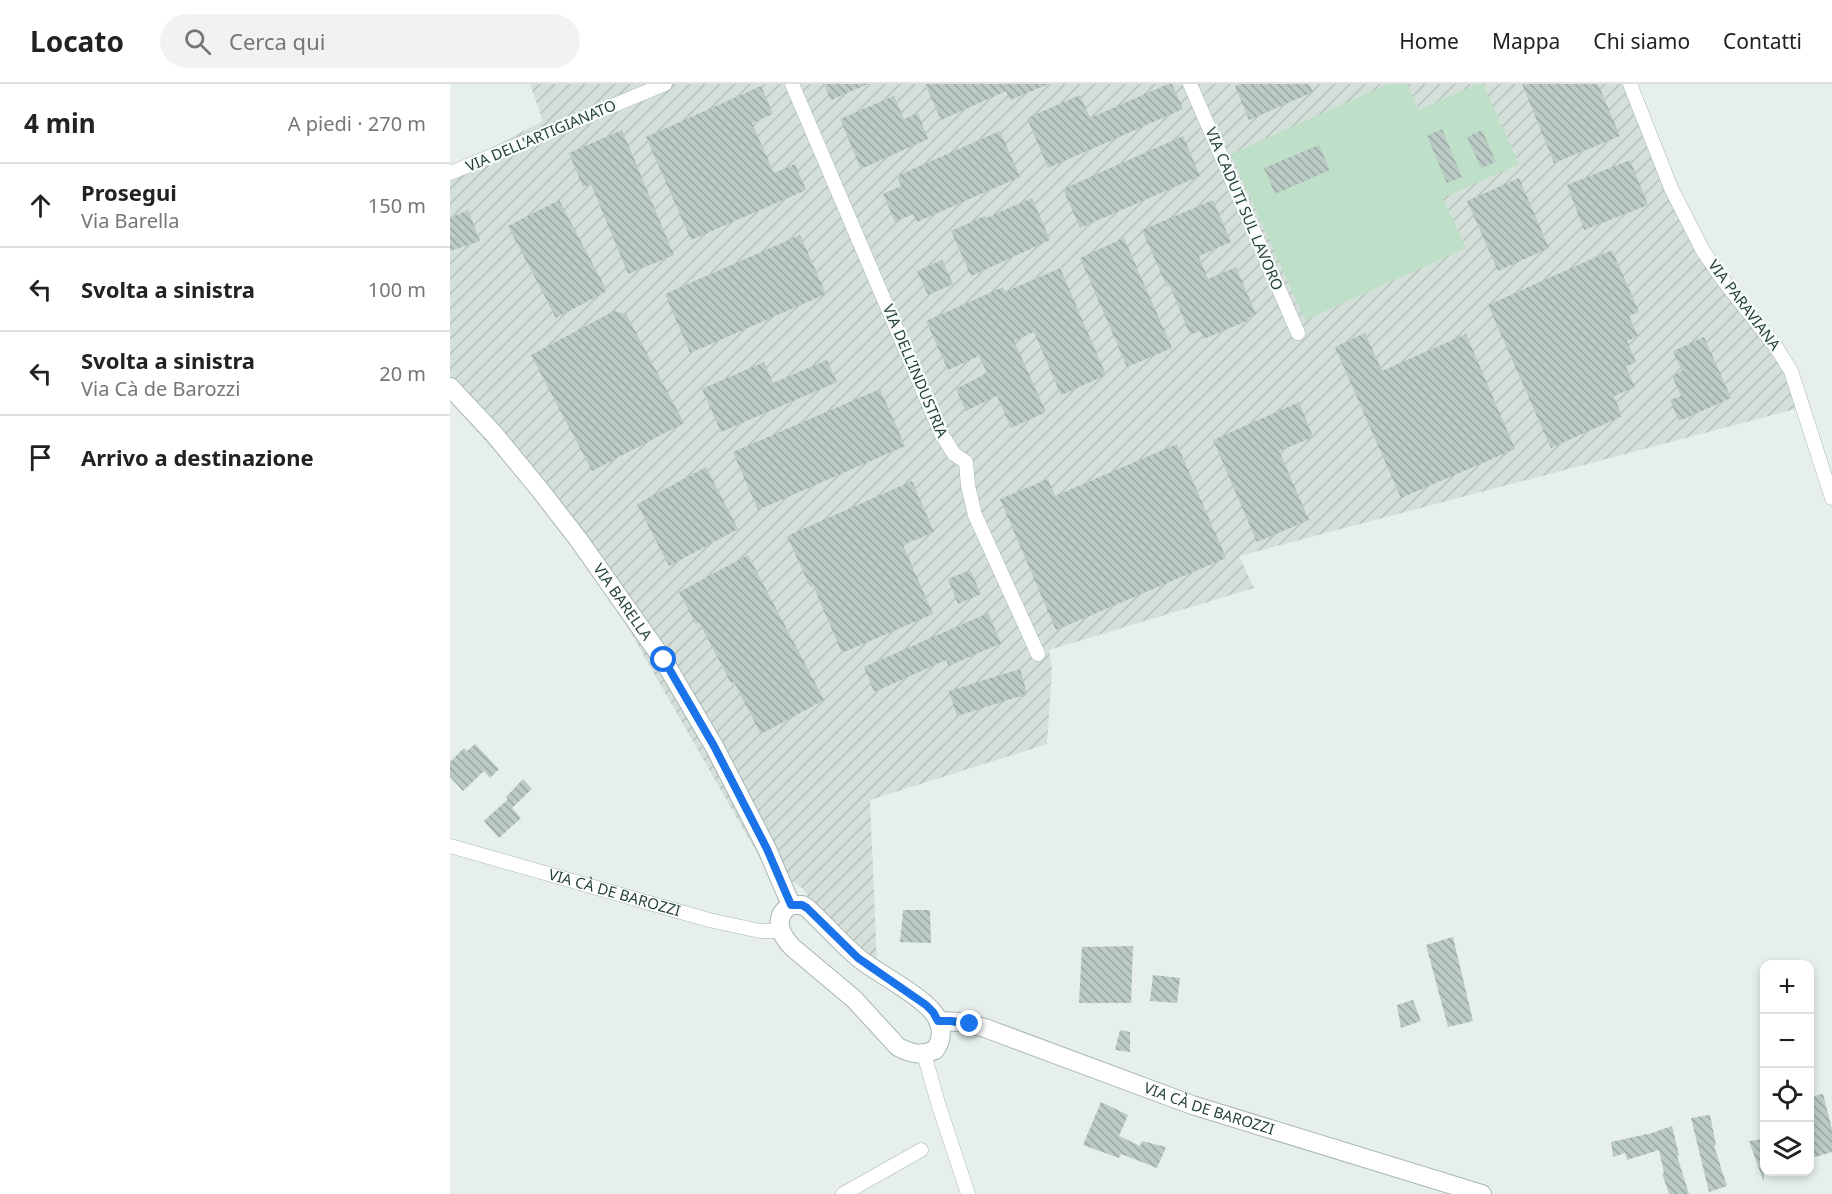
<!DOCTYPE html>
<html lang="it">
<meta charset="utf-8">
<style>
:root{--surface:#fff;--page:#f2f2f2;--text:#222;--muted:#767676;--line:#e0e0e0}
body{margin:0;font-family:"Noto Sans",sans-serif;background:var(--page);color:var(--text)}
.controls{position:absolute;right:18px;bottom:18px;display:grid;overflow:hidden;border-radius:12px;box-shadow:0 3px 9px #0003}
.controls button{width:54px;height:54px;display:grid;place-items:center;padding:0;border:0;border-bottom:2px solid var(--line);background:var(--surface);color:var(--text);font:30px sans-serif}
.stop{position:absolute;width:18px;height:18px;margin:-14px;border:4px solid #1a73e8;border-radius:50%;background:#fff}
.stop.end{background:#1a73e8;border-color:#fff;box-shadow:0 2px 6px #0008}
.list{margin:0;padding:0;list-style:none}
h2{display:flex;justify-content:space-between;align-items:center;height:78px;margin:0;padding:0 24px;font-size:26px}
h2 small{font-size:20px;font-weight:400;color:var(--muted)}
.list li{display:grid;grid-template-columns:39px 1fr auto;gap:18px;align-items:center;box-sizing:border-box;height:84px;padding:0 24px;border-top:2px solid var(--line)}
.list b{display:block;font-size:22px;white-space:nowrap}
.list p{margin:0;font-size:20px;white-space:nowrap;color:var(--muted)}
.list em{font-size:20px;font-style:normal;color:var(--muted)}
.icon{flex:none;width:33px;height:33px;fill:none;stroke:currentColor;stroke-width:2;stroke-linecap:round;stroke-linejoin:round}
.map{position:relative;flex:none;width:1382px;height:1110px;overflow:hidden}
header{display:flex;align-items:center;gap:36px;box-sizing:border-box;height:84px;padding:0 30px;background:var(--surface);border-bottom:2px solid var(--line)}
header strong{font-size:28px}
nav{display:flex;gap:33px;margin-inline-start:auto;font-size:21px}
.search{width:420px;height:54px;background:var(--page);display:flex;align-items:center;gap:15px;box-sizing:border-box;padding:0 21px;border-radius:33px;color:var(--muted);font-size:22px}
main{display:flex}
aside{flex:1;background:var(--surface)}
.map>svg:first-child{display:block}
.industrial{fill:url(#industrial-furrows)}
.grass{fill:#bfe0c8}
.building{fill:url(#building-back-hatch)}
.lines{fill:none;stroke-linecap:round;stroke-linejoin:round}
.minor-casing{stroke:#a8b8b2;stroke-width:15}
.tertiary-casing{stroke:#a8b8b2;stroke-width:20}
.minor{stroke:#fff;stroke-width:14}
.tertiary{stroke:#fff;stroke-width:18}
.route{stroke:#1a73e8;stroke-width:8}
.labels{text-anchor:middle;stroke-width:4.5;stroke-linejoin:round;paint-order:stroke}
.street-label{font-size:15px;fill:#24423a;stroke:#f7fbf9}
</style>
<header>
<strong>Locato</strong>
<div class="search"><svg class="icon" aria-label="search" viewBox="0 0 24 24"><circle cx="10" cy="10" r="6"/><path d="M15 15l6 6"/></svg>Cerca qui</div>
<nav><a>Home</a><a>Mappa</a><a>Chi siamo</a><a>Contatti</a></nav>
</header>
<main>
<aside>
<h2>4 min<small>A piedi · 270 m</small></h2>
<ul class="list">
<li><svg class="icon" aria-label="ahead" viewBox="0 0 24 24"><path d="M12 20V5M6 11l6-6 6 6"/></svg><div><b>Prosegui</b><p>Via Barella</p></div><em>150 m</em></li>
<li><svg class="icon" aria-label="left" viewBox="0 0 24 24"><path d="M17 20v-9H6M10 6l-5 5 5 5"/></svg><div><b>Svolta a sinistra</b></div><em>100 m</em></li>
<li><svg class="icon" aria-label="left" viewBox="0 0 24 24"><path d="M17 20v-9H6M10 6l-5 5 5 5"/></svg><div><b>Svolta a sinistra</b><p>Via Cà de Barozzi</p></div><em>20 m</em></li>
<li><svg class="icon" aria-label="arrive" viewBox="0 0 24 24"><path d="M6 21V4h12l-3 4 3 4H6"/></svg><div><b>Arrivo a destinazione</b></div></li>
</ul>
</aside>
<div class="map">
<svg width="1382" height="1110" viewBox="0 0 1382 1110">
<defs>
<pattern id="industrial-furrows" width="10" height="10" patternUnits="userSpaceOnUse" patternTransform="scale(1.5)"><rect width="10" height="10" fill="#d4dfda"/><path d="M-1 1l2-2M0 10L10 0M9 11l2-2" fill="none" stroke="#b6c1bc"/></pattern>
<pattern id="building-back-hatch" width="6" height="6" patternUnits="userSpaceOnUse" patternTransform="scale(1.5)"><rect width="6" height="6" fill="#bbcac4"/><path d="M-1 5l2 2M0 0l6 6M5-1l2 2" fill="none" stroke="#98a6a0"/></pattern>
</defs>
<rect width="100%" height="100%" fill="#e6efeb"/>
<polygon class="industrial" points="80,0 1187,0 1217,76 1245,139 1277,194 1346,282 1360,321 789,472 804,504 599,566 602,586 597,660 420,716 427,881 364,822 352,804 311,776 163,518 87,415 0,317 0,85 93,37"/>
<polygon class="grass" points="938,0 957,0 969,26 1027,0 1033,0 1069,80 993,114 1016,164 855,236 781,70"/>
<g class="building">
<polygon points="374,0 418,0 381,16"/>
<polygon points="475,0 599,0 560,16 556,7 491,36"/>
<polygon points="718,0 722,0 733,25 598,84 577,34 630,11 640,34"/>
<polygon points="790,0 859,0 863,8 799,36 785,2"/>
<polygon points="1072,0 1148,0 1170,52 1104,79"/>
<polygon points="311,2 323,30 302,39 324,89 345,80 356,106 241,156 196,53"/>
<polygon points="444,12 454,35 468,29 478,55 411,85 390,35"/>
<polygon points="992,45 1012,93 997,99 977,52"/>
<polygon points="172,46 224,171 178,190 141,100 133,103 119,69"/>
<polygon points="1032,46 1046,78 1031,84 1017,53"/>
<polygon points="550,47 570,93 467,138 463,130 445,138 433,110 451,102 447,92"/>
<polygon points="733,52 750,92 630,144 613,105"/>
<polygon points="869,61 880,86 825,110 814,84"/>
<polygon points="1180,76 1198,121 1134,146 1117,101"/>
<polygon points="1069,94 1099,164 1048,187 1017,117"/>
<polygon points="582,114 600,156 521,192 501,147 535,132 536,134"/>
<polygon points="109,116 157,207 106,234 58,142"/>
<polygon points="763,116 781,158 749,172 758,195 786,183 806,230 798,234 799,236 754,255 750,247 740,251 720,202 717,203 692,146"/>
<polygon points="18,126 30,157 0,167 0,134"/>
<polygon points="350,151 376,210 240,269 215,210"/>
<polygon points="674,154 722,264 677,283 630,174"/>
<polygon points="1162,166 1189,228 1179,232 1188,252 1177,257 1186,278 1176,283 1185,303 1164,312 1172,332 1101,364 1038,221"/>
<polygon points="492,176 503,200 478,211 467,187"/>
<polygon points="610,184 656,291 611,311 584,248 564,257 596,328 561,344 547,312 516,327 506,305 537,289 529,272 498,286 476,237 553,203 555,208"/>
<polygon points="164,227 176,230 234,339 142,387 81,271"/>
<polygon points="915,249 932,287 1016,250 1065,365 951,414 885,263"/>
<polygon points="1254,253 1281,314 1229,337 1220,316 1231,312 1222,292 1232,287 1223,267"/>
<polygon points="377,276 387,298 271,348 252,305 314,278 323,299"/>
<polygon points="430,305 455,362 308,426 283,368"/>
<polygon points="849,318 863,353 829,367 859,436 807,458 763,356"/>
<polygon points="727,360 776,474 606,546 550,415 598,395 605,412"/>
<polygon points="256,383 288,445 219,482 187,420"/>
<polygon points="462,397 484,448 453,461 483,530 392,569 363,501 360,503 337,452"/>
<polygon points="298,471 374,616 311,650 284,598 281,599 249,538 246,540 229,508"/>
<polygon points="520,486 531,510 508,520 498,495"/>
<polygon points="538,529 551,559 499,582 496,576 424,608 414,583"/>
<polygon points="570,585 577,610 507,632 499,607"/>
<polygon points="25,660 49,685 40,694 34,687 13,707 0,693 0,678 14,664 17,667"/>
<polygon points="73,695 82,705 62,724 71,734 49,754 34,737 58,715 56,713"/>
<polygon points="453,826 480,826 481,859 450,858"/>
<polygon points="1003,853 1023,937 998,943 976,861"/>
<polygon points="683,862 681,919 629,919 632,863"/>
<polygon points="703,891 730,894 727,919 700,917"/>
<polygon points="963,916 971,937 951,944 947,921"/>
<polygon points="670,946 680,948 680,968 665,966"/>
<polygon points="1373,1010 1382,1045 1382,1068 1359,1075 1359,1013"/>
<polygon points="651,1018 678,1031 669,1052 690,1062 692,1057 716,1063 707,1084 671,1070 669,1074 633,1061"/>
<polygon points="1260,1031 1266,1061 1264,1062 1277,1102 1259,1108 1241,1034"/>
<polygon points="1222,1042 1229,1071 1227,1072 1239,1110 1219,1110 1212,1089 1214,1089 1209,1066 1177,1076 1175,1069 1163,1073 1161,1058 1202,1049"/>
<polygon points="1314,1055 1314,1096 1313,1096 1299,1057"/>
</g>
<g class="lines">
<g class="minor-casing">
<g id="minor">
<polyline points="342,0 491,349 504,370 516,378 518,402 525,431 588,570"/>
<polyline points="740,0 848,249"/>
<polyline points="1180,0 1221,104 1253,167 1276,200 1326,263 1341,287 1382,414"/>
<polyline points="0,89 215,0"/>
<path id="s1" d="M 0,762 L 259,836 L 310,847 L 331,847"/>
<polyline points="474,970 488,1019 518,1110"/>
<polyline points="393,1110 471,1066"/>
</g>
</g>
<g class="tertiary-casing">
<g id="tertiary">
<path id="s2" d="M 0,303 L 44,350 L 90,406 L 128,455 L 214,577 L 264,662 L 317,765 L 341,821"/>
<path d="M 341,821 L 352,821 L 357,824 C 376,841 391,860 411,876 C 431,891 468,910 483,928 C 492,939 494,954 485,966 C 471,972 462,970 448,963 L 404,915 L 342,863 C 330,850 322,833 341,821 Z"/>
<path id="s3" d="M 488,937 L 510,938 L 535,944 L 742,1021 L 1032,1110"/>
</g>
</g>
<use href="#minor" class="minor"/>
<use href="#tertiary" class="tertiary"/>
</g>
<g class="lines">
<polyline class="route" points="214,576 264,662 317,765 341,821 352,821 357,824 408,874 476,921 483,928 488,937 501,937 520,940"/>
</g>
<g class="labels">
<g class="street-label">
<text transform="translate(91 52) rotate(-23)" y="5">VIA DELL'ARTIGIANATO</text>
<text transform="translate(794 125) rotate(67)" y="5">VIA CADUTI SUL LAVORO</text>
<text transform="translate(1294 221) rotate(53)" y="5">VIA PARAVIANA</text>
<text transform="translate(465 287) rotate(67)" y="5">VIA DELL’INDUSTRIA</text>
<text dy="5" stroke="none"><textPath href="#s2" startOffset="276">VIA BARELLA</textPath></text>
<text dy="5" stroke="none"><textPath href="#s1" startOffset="171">VIA CÀ DE BAROZZI</textPath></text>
<text dy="5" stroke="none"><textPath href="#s3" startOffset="286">VIA CÀ DE BAROZZI</textPath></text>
</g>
</g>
</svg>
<div class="controls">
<button>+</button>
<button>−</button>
<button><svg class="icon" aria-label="locate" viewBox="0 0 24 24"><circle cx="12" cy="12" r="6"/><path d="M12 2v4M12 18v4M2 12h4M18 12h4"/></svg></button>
<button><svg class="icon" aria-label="layers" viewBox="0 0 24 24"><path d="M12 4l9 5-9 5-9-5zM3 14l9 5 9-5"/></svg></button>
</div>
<div class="stop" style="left:214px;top:576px"></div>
<div class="stop end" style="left:520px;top:940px"></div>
</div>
</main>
